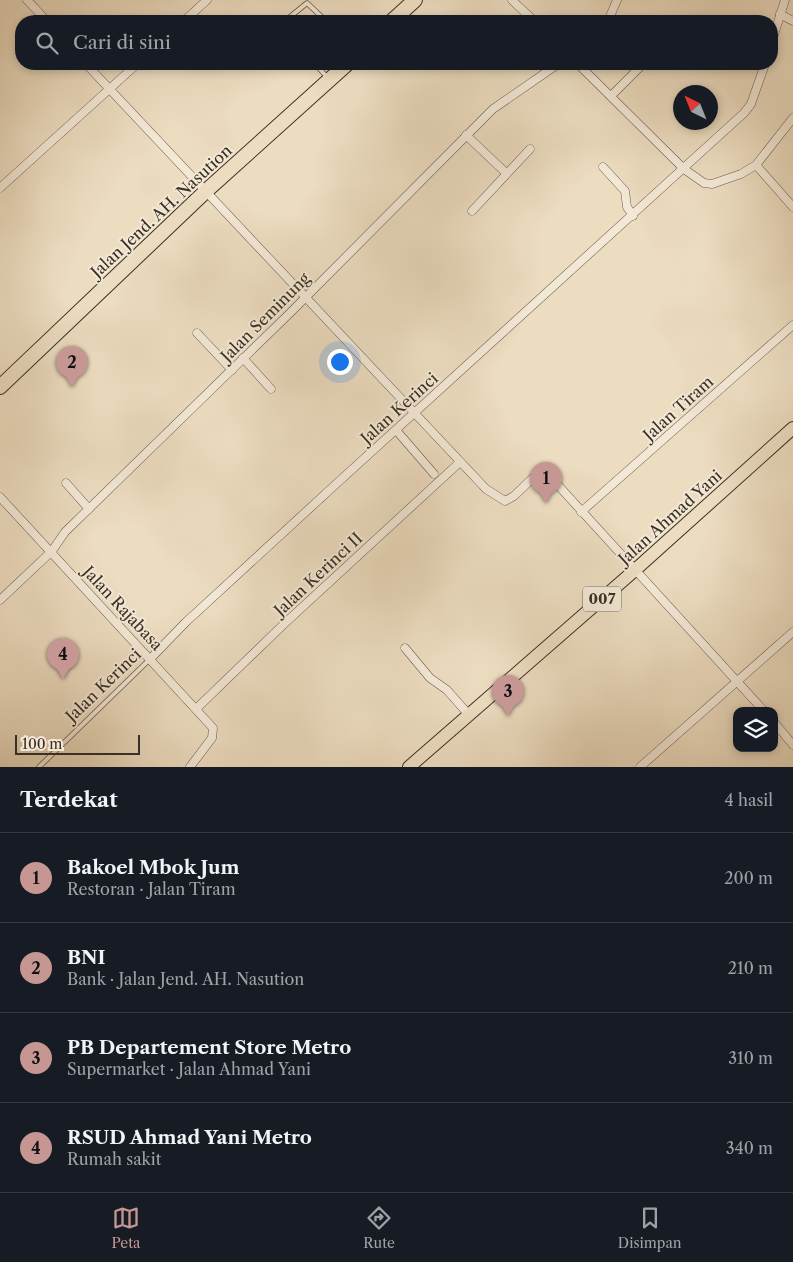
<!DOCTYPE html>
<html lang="id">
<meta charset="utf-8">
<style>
:root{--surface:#171b24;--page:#20242c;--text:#f1f3f6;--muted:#9ea1a6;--line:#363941;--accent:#c59692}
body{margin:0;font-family:"Libre Caslon Text",serif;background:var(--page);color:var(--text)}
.controls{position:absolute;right:15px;bottom:15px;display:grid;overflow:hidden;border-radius:10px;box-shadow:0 2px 8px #0003}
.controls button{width:45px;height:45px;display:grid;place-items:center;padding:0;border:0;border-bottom:1px solid var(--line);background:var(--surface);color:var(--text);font:25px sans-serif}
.compass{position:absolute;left:673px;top:85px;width:45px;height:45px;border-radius:50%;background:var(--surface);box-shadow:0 2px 8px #0003;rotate:317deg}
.scale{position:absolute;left:15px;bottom:12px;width:125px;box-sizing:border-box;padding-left:5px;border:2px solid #3b3024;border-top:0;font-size:14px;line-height:18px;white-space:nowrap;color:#3b3024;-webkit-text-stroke:4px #f3e8d6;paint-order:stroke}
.you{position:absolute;left:339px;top:361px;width:18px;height:18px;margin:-12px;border:4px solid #fff;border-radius:50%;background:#1a73e8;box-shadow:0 0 0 8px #1a73e833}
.badge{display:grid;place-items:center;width:32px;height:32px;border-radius:50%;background:var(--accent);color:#111;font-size:16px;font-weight:700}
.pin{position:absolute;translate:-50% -41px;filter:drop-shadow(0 1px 2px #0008)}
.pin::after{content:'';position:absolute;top:26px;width:18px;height:15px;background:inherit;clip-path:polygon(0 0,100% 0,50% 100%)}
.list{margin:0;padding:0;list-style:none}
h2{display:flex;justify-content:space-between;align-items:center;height:65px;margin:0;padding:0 20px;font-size:21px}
h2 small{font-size:16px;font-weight:400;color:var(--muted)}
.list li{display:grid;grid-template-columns:32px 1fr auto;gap:15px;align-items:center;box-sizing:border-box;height:90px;padding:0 20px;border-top:1px solid var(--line)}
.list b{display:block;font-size:19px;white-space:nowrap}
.list p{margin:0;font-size:16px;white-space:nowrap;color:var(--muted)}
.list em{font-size:16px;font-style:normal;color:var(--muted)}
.icon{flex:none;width:28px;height:28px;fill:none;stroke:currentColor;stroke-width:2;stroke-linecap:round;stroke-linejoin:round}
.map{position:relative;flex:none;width:793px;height:767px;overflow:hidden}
.search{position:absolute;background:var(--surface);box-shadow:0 2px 8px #0003;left:15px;right:15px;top:15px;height:55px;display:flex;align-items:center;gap:12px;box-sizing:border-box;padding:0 18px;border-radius:20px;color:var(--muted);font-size:19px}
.sheet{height:425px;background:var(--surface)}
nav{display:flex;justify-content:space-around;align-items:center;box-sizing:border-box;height:70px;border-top:1px solid var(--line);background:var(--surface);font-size:14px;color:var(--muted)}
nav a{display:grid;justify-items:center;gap:2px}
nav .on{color:var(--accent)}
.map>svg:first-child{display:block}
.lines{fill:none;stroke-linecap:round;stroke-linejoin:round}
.lane-casing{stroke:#675b4b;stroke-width:5.5}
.street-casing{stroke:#675b4b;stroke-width:9}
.primary-casing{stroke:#3b3024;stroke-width:14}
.highway-casing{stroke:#3b3024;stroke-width:16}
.lane{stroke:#f3e8d6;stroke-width:4}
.street{stroke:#f3e8d6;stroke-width:8}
.primary{stroke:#ecdcc0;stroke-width:12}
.highway{stroke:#ecdcc0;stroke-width:14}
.labels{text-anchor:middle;stroke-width:4;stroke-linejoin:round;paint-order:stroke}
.shield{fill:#f3e8d6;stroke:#726759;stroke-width:1}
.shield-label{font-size:15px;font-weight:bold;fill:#3b3024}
.street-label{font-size:16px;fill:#3b3024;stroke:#f3e8d6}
</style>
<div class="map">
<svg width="793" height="767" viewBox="0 0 793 767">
<rect width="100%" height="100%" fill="#ecdcc0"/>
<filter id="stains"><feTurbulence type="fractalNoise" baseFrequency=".004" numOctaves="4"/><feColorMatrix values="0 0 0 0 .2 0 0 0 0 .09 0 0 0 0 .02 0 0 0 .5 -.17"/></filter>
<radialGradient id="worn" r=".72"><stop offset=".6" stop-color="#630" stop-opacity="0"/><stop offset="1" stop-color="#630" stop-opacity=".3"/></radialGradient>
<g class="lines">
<g class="lane-casing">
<g id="lane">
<polyline points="285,21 307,3 326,21"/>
<polyline points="315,64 328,78"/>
<polyline points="39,767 149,660"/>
</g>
</g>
<g class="street-casing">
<g id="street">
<polyline points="27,0 47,21"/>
<polyline points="512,0 534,21"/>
<polyline points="780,14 793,21"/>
<polyline points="184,21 207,0"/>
<polyline points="608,21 617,0"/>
<polyline points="772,41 785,0"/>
<polyline points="86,64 486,489 505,501 514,496 539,472 546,472 764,711"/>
<polyline points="578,64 684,169 704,183 712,184 741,174 756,165"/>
<polyline points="611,96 643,64"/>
<polyline points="793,118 756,165 793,207"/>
<polyline points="466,135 506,173"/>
<polyline points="603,167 625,191 627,207 633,216"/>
<polyline points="0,188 137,64"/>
<polyline points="472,211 530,149"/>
<polyline points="197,333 232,370"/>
<polyline points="243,358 271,389"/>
<polyline points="396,430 434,474"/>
<polyline points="66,483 89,509"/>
<polyline points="0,497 213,728 212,738 190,767"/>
<polyline points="581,512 793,325"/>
<polyline points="0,600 52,551 65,532 291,312 493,109 558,64"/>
<polyline points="405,648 430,678 447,690 469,715"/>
<polyline points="151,658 186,622 335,485 744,113 751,104 765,64"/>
<polyline points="196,709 284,624 460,462"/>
<polyline points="774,722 793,745"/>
<polyline points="640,767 793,632"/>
</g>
</g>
<g class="primary-casing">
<polyline id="primary" points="409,767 635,570 793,428"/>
</g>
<g class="highway-casing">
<g id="highway">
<polyline points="392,21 415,0"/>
<polyline points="0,387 206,191 347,64"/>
</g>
</g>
<use href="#lane" class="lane"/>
<use href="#street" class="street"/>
<use href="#primary" class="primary"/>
<use href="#highway" class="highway"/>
</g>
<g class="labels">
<rect class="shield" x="583" y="586.5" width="38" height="25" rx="4"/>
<g class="shield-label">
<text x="602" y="604">007</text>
</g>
<g class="street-label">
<text transform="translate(161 211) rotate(-43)" y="6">Jalan Jend. AH. Nasution</text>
<text transform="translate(265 317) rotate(-45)" y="6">Jalan Seminung</text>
<text transform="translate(399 408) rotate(-42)" y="6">Jalan Kerinci</text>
<text transform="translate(678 408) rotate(-42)" y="6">Jalan Tiram</text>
<text transform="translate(670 517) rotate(-42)" y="6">Jalan Ahmad Yani</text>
<text transform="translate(318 574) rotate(-43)" y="6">Jalan Kerinci II</text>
<text transform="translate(123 608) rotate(47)" y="6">Jalan Rajabasa</text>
<text transform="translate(103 685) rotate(-44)" y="6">Jalan Kerinci</text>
</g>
</g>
<rect width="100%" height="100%" filter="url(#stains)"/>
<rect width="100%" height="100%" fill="url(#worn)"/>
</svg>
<div class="controls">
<button><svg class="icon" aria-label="layers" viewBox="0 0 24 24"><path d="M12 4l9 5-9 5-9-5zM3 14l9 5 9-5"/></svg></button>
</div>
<svg class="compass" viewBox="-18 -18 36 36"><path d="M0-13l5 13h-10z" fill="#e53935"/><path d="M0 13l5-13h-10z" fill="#9ea1a6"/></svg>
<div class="scale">100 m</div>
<div class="you"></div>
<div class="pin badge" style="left:546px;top:503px">1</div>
<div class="pin badge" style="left:72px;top:387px">2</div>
<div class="pin badge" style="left:508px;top:716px">3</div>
<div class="pin badge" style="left:63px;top:679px">4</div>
<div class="search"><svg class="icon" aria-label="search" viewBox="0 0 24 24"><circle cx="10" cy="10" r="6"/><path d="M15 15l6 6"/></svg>Cari di sini</div>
</div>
<section class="sheet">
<h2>Terdekat<small>4 hasil</small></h2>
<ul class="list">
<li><span class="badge">1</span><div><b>Bakoel Mbok Jum</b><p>Restoran · Jalan Tiram</p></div><em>200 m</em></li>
<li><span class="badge">2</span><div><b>BNI</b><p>Bank · Jalan Jend. AH. Nasution</p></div><em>210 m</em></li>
<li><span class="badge">3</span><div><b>PB Departement Store Metro</b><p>Supermarket · Jalan Ahmad Yani</p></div><em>310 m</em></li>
<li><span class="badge">4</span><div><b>RSUD Ahmad Yani Metro</b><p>Rumah sakit</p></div><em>340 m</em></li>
</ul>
</section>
<nav>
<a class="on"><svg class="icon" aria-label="map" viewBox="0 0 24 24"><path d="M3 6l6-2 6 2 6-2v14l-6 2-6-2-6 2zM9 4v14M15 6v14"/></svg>Peta</a>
<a><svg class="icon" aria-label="directions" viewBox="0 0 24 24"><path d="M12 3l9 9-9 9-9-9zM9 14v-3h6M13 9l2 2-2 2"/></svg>Rute</a>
<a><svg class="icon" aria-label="saved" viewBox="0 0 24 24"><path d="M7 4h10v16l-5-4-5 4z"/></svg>Disimpan</a>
</nav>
